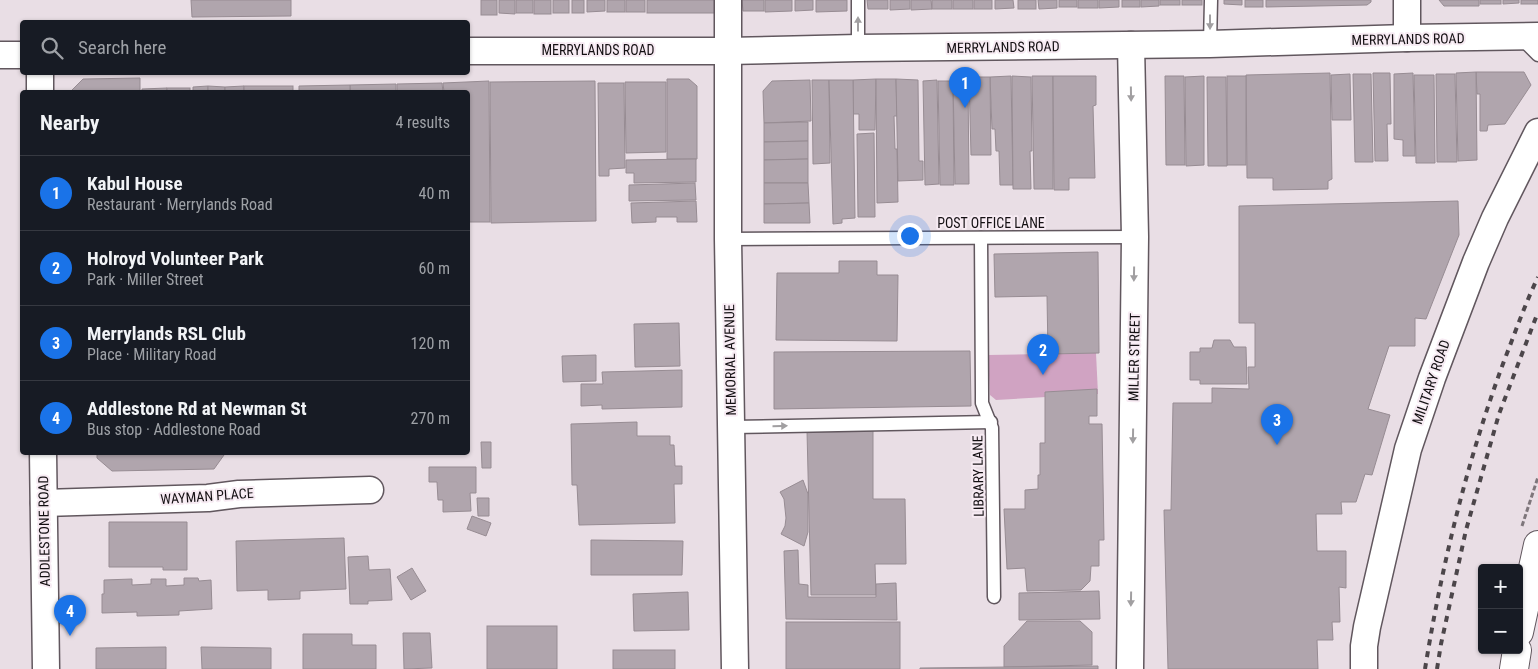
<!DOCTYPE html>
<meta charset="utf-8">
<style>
:root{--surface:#171b24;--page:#242831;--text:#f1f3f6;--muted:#9ea1a6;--line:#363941;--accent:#1a73e8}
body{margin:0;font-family:"Roboto Condensed",sans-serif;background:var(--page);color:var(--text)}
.controls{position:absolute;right:15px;bottom:15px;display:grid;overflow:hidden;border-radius:5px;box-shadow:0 1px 4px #0004}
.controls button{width:45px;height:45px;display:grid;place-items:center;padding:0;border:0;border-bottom:1px solid var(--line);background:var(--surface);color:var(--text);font:25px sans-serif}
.you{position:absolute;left:909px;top:235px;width:18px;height:18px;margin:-12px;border:4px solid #fff;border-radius:50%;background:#1a73e8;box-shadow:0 0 0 8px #1a73e833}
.badge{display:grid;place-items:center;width:32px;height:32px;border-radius:50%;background:var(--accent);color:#fff;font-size:16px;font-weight:700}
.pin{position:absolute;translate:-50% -41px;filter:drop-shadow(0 1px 2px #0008)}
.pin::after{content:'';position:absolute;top:26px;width:18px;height:15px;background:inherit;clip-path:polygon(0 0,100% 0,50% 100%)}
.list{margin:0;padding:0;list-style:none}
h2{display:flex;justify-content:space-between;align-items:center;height:65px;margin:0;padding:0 20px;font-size:21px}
h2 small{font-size:16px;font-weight:400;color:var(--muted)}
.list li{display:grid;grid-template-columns:32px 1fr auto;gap:15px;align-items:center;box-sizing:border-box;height:75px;padding:0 20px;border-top:1px solid var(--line)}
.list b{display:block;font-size:19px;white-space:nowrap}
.list p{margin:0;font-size:16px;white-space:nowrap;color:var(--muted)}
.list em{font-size:16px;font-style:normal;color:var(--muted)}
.icon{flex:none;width:28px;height:28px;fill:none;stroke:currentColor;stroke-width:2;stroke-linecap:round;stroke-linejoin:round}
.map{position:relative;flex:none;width:1538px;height:669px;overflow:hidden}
.search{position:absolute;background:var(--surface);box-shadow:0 1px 4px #0004;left:20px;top:20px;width:450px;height:55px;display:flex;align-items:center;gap:12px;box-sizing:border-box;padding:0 18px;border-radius:5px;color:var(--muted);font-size:19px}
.panel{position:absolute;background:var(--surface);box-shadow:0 1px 4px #0004;left:20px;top:90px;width:450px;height:365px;border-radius:5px}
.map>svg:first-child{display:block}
.green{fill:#d0a3c2}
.building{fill:#b0a5ad;stroke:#978c93}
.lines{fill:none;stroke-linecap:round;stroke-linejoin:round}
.lane-casing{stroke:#61575e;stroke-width:15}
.street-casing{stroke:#61575e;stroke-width:29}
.secondary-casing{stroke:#61575e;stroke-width:30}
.path{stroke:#7e767b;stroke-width:3;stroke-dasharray:5 2.5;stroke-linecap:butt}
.lane{stroke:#fff;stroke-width:12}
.street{stroke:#fff;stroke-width:26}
.secondary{stroke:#fff;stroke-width:28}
.rail{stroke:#4c464a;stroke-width:4;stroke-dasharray:6 6;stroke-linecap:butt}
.oneway{fill:#a19fa1}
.labels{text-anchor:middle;stroke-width:4;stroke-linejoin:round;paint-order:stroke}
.street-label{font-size:14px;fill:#141013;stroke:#f7ebf3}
</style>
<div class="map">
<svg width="1538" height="669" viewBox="0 0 1538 669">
<rect width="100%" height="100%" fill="#e9dee5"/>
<polygon class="green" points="1096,353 1098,394 996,400 990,395 988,355"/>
<g class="building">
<polygon points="191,0 291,0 291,16 192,17"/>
<rect x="481" y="0" width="16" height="15"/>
<polygon points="499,0 515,0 515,14 499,13"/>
<rect x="516" y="0" width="17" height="13"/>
<rect x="534" y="0" width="17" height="14"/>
<rect x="553" y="0" width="16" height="13"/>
<rect x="572" y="0" width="12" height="13"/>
<polygon points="587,0 605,0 605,11 587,12"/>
<rect x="607" y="0" width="18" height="12"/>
<rect x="626" y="0" width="19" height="12"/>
<rect x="647" y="0" width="93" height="13"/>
<polygon points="742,0 764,0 764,11 743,11"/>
<polygon points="765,0 792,0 792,11 765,12"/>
<polygon points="795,0 813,0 813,10 795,11"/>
<polygon points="816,0 847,0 847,11 816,12"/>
<polygon points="867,0 888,0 888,9 868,9"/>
<polygon points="890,0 910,0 910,9 890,10"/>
<polygon points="911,0 931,0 932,9 911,10"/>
<rect x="932" y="0" width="20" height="9"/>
<rect x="953" y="0" width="20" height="9"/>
<rect x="974" y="0" width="18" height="9"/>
<polygon points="995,0 1013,0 1014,8 995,9"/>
<rect x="1018" y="0" width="18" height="9"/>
<polygon points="1038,0 1057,0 1057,8 1039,9"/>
<rect x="1059" y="0" width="18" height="7"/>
<rect x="1078" y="0" width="20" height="8"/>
<polygon points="1099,0 1119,0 1119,7 1099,8"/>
<rect x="1122" y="0" width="18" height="7"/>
<polygon points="1141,0 1159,0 1159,6 1141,7"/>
<rect x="1160" y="0" width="20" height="5"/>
<rect x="1182" y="0" width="20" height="5"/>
<polygon points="1224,0 1242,0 1242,5 1224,4"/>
<rect x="1245" y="0" width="18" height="7"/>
<polygon points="1266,0 1371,0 1371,2 1367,5 1266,7"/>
<polygon points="1439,0 1479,0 1479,6 1444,6"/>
<rect x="1480" y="0" width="21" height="4"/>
<polygon points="1503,0 1519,0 1519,3 1503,4"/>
<rect x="1521" y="0" width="17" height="4"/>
<polygon points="1476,72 1524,72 1531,85 1505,124 1488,125 1487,131 1480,131 1480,94 1477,94"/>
<polygon points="1476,72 1477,160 1458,161 1456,73"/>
<polygon points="1330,73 1332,179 1328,181 1328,189 1273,190 1273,178 1247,178 1246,75"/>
<polygon points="1373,73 1390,73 1391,124 1387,124 1388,161 1375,161"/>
<polygon points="1413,73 1415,156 1403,156 1403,140 1394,139 1394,74"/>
<polygon points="1350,74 1351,120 1332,120 1331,75"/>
<polygon points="1353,74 1371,74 1373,162 1355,162"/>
<polygon points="1436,74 1455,74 1457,162 1437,162"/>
<polygon points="1414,75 1434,75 1435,163 1416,163"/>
<polygon points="1011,76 1013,185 1000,185 999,151 996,151 995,129 992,129 990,77"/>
<polygon points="1012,76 1031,77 1032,151 1030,151 1031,189 1013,189"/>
<polygon points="1032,76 1053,76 1053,189 1034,189"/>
<polygon points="1053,76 1096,76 1096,105 1093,106 1095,178 1069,178 1069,190 1054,190"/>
<polygon points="1165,76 1184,76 1185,165 1166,165"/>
<polygon points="1204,76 1204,165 1186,166 1185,77"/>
<rect x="1227" y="76" width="19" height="89"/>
<polygon points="969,77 990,77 991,155 971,155"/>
<polygon points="1207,77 1226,77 1227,166 1208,166"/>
<polygon points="140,78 140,92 70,92 83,79"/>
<polygon points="667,79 689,79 697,86 697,159 667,159"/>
<polygon points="876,79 875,130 859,130 859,114 853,114 853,80"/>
<polygon points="876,79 896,79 897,116 894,116 895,149 897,149 898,202 877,203"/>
<polygon points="896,79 918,80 919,161 923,161 923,180 898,181"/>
<polygon points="810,80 811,121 764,123 763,91 772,81"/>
<polygon points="812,80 829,80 830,163 813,164"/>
<polygon points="829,80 853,80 855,218 842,219 842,223 833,224"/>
<polygon points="937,80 939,184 925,185 923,81"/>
<polygon points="489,81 490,222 468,222 468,92 444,92 443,83"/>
<polygon points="595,81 596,221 491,223 490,82"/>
<polygon points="938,81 953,81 954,185 940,185"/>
<polygon points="953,81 968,81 969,184 955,184"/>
<polygon points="625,82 666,82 666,152 626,153"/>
<polygon points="442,83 443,92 397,92 397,84"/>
<polygon points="598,83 624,83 625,168 609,169 609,176 599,176"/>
<polygon points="396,84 396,92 350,92 350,85"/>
<polygon points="350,85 350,92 299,92 299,86"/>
<polygon points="208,86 208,92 193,92 193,87"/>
<polygon points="208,86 225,87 225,92 208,92"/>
<polygon points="244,86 244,92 225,92 225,87"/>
<rect x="244" y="86" width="49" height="6"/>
<polygon points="167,88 167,92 142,92 142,89"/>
<rect x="167" y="88" width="23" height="4"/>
<polygon points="808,122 808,141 764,142 764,123"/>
<polygon points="874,133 875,217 858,217 857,134"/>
<polygon points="808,141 808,159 764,160 764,142"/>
<polygon points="696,159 696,182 634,183 634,173 626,173 626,160"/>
<polygon points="808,159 808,183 764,183 764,160"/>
<polygon points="695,183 696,200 629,201 629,185"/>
<polygon points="764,183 808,183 809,203 764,204"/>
<polygon points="696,201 697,222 677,222 677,217 656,217 656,222 632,223 631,203"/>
<polygon points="1458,201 1459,235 1426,319 1415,318 1415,346 1389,346 1368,409 1390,415 1372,475 1365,474 1356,502 1341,502 1342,514 1316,514 1317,551 1346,551 1346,588 1339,587 1340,622 1332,622 1333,640 1317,640 1318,669 1168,669 1164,510 1171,510 1173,403 1212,403 1212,388 1249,389 1248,367 1255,367 1255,323 1239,323 1239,206"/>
<polygon points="809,203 810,223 764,223 764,204"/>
<polygon points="1098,252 1099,353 1048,354 1047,296 995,297 994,254"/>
<polygon points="839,261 877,261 877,275 898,275 897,341 776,340 777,273 839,273"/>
<polygon points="679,323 680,366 635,367 634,324"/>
<polygon points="1214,340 1230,340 1234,347 1246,347 1247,384 1200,384 1200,380 1190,380 1190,352 1200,352 1200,348 1212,348"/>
<polygon points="970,351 971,406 774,409 774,352"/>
<polygon points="596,355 596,381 563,382 562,356"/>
<polygon points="682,370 682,407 602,409 602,405 581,406 581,384 603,384 602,372"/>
<polygon points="1097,389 1097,416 1089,416 1089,424 1102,424 1104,540 1099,540 1099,566 1091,566 1090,581 1081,590 1027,591 1025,568 1007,569 1004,509 1025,509 1025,490 1038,489 1038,475 1040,475 1040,443 1045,443 1045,392"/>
<polygon points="637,422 637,436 670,436 670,445 674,445 675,466 682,466 682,484 674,484 675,523 579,525 577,485 572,485 571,424"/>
<polygon points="873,430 873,499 905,499 906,564 875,564 876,595 811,595 807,431"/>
<polygon points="481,442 491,442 491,468 482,468"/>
<polygon points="97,452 224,452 224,455 214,469 112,471 97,458"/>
<polygon points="429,467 476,467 476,493 470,493 471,511 443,512 443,500 438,500 437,482 429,482"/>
<polygon points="803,480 808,494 808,532 804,546 781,534 785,526 786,518 784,499 780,492"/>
<polygon points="477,498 489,498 489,516 478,516"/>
<polygon points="472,516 491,523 486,536 467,529"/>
<polygon points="109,522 187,522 187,570 163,570 163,567 109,567"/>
<polygon points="344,538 346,589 300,591 300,599 268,600 268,590 237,591 236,541"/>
<polygon points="591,540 683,541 682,575 591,575"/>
<polygon points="798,550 799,584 808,585 808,597 876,597 876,584 896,583 897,620 786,619 784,551"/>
<polygon points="368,556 369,570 390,569 392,600 368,601 368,604 350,604 348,557"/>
<polygon points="412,568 426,591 411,600 397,577"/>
<polygon points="184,578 198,578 199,581 211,580 212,609 179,611 179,615 137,616 137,612 102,613 102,594 104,594 104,580 132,579 132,585 151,584 151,579 166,579 166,586 184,585"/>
<polygon points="1099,591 1100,619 1019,620 1019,593"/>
<polygon points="688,592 689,630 634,631 633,594"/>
<polygon points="1027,621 1080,621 1092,632 1092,665 1004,667 1004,646"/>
<rect x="786" y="622" width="114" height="47"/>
<rect x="487" y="626" width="70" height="43"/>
<polygon points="403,633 430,633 432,668 404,669"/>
<polygon points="303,634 352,634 352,645 376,645 376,669 303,669"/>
<polygon points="166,647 166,669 96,669 96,648"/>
<polygon points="201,647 271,648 271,669 202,669"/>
<rect x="613" y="650" width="62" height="19"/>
<polygon points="1098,666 1098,669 920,669 920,668"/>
</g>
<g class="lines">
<g class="lane-casing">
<g id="lane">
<polyline points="858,0 858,48"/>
<polyline points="1522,39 1538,55"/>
<polyline points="1210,44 1211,0"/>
<polyline points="981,238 982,393 982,403 992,428 994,597"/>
<polyline points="728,239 1135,237"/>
<polyline points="732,427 991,422"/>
</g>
</g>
<g class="street-casing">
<g id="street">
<polyline points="728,0 728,239 735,669"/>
<polyline points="1407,0 1407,38"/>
<polyline points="468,51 727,51 858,48 1210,44 1407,38 1538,36"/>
<polyline points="0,55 22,55"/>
<polyline points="40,72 40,92"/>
<polyline points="43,452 46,669"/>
<polyline points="44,503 208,498 239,494 370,490"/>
<polyline points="1130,669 1135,237 1131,45"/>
<polyline points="1364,669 1364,646 1367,627 1408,449 1432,378 1476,262 1495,218 1538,132"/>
</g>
</g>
<g class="secondary-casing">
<g id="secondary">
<polyline points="1519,632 1538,545"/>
<polyline points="1514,669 1517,650"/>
</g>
</g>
<polyline class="path" points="1522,526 1538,477"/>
<use href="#lane" class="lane"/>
<use href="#street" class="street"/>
<use href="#secondary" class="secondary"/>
<g class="rail">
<path d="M 1425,669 C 1442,564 1467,461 1504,361 C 1515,333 1525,304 1538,277"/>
<polyline points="1437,669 1441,644 1466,530 1499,414 1538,312"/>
</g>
</g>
<defs><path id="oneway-solid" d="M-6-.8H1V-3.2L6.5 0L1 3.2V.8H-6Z" transform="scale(1.25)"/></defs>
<g class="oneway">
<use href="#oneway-solid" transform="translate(1210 22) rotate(90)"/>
<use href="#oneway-solid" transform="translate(858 24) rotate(-90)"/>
<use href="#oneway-solid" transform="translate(1131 94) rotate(89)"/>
<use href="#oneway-solid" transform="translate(1134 274) rotate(91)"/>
<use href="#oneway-solid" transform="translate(780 426) rotate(-1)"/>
<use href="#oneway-solid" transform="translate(1133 436) rotate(91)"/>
<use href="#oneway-solid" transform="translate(1131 599) rotate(91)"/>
</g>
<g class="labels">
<g class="street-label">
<text transform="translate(1408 39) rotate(-1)" y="5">MERRYLANDS ROAD</text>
<text transform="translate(1003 47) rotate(-1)" y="5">MERRYLANDS ROAD</text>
<text x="598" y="55">MERRYLANDS ROAD</text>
<text x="991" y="228">POST OFFICE LANE</text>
<text transform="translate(1134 357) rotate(-89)" y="5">MILLER STREET</text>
<text transform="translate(730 360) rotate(-91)" y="5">MEMORIAL AVENUE</text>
<text transform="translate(1431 382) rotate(-71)" y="5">MILITARY ROAD</text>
<text transform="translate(978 476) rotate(-91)" y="5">LIBRARY LANE</text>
<text transform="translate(207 496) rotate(-4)" y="5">WAYMAN PLACE</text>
<text transform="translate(44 531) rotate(-91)" y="5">ADDLESTONE ROAD</text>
</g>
</g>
</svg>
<div class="controls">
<button>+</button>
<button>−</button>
</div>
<div class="you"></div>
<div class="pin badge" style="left:965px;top:108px">1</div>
<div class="pin badge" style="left:1043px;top:375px">2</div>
<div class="pin badge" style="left:1277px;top:445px">3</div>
<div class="pin badge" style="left:70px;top:636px">4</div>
<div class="search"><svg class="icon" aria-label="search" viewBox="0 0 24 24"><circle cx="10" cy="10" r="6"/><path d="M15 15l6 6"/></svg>Search here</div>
<section class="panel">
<h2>Nearby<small>4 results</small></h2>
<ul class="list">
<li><span class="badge">1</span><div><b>Kabul House</b><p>Restaurant · Merrylands Road</p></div><em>40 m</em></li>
<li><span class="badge">2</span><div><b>Holroyd Volunteer Park</b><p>Park · Miller Street</p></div><em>60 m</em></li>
<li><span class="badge">3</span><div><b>Merrylands RSL Club</b><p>Place · Military Road</p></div><em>120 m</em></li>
<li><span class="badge">4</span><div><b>Addlestone Rd at Newman St</b><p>Bus stop · Addlestone Road</p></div><em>270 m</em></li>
</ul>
</section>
</div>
